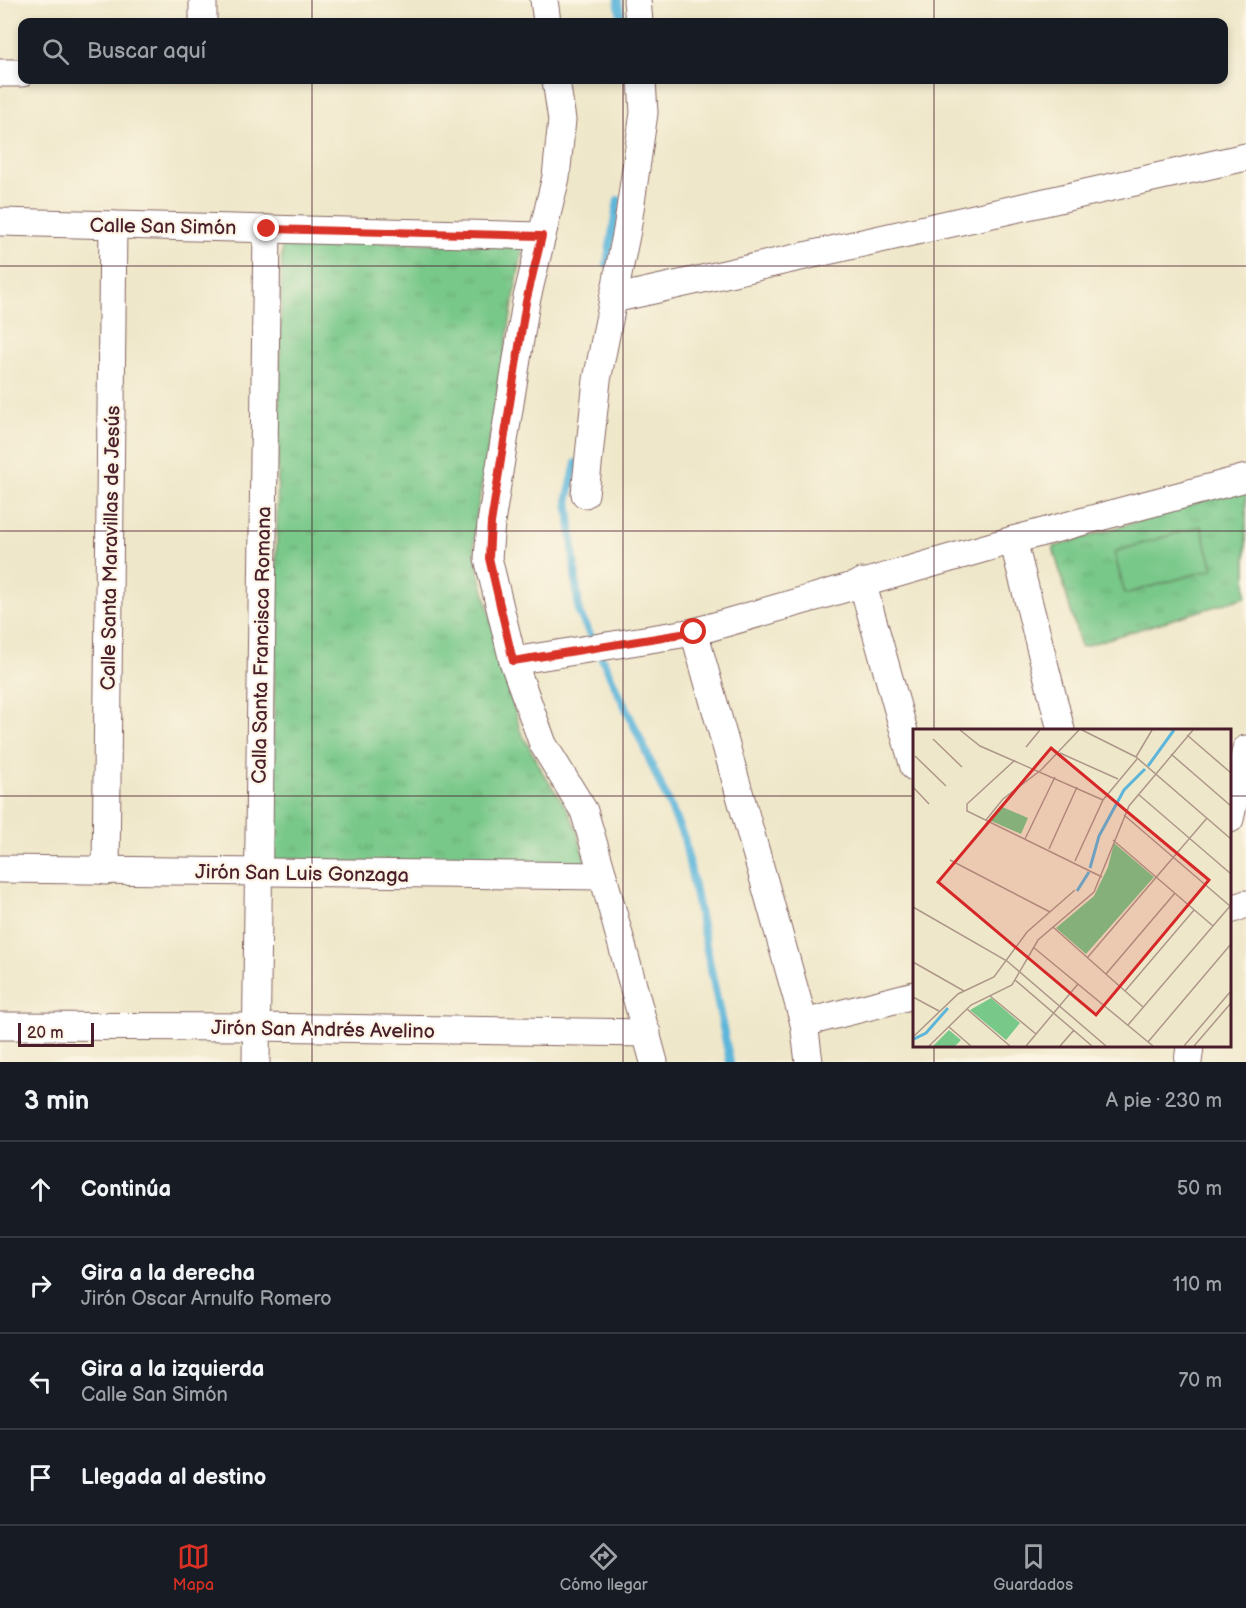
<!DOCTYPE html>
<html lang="es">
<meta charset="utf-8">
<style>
:root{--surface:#171b24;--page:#20242c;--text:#f1f3f6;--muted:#9ea1a6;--line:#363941;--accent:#d93025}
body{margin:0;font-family:"Balsamiq Sans",sans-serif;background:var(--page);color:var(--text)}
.scale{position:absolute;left:18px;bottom:15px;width:76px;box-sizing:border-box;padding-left:6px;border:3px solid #4a1f2b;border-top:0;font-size:16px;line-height:21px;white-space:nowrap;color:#4a1f2b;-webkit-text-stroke:4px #fcf5e5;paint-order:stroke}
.stop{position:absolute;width:18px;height:18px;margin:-14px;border:4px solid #d93025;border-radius:50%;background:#fff}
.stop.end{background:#d93025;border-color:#fff;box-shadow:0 2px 6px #0008}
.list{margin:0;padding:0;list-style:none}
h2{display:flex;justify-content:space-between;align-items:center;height:78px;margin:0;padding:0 24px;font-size:26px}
h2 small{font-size:20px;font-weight:400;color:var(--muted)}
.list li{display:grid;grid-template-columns:39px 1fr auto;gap:18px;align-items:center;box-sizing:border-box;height:96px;padding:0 24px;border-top:2px solid var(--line)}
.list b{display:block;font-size:22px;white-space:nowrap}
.list p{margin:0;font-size:20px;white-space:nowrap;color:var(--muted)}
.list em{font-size:20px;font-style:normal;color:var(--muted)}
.icon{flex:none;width:33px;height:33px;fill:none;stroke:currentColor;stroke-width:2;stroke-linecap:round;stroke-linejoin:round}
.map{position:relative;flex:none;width:1246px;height:1062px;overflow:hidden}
.search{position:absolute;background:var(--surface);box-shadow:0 3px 9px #0003;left:18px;right:18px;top:18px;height:66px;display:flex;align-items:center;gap:15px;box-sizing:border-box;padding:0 21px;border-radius:12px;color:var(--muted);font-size:22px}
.sheet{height:462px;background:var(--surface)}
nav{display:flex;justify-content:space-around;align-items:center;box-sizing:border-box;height:84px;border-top:2px solid var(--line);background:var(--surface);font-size:16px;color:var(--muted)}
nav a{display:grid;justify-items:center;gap:3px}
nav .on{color:var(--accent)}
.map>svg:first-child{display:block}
.grass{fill:url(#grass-tufts);stroke:#61745a;stroke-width:1.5}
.pitch{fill:#78c889;stroke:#61745a;stroke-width:1.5}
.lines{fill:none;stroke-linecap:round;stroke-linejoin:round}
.stream{stroke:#5db6da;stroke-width:8}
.street-casing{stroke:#846562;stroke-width:29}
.street{stroke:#fff;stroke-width:27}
.route{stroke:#d93025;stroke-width:8}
.grid{fill:none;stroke:#4a1f2b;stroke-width:1.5;stroke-opacity:0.55}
.labels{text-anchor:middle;stroke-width:4.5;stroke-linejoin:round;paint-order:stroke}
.street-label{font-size:20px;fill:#4a1f2b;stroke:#fcf5e5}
.inset-river{fill:none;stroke:#5db6da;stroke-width:3}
.inset-road{fill:none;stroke:#ad978a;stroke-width:1.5}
.view{fill:#d62828;fill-opacity:0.15;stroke:#d62828;stroke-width:3}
.inset-edge{fill:none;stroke:#4a1f2b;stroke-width:3}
</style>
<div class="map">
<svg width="1246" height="1062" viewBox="0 0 1246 1062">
<defs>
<pattern id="grass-tufts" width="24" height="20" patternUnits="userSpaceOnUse" patternTransform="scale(1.5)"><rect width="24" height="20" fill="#78c889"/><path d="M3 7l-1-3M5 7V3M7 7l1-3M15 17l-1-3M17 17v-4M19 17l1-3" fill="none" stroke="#69ab76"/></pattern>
</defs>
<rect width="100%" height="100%" fill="#fcf5e5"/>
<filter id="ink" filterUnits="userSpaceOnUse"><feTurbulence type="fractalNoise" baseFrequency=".0167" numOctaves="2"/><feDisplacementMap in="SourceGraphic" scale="12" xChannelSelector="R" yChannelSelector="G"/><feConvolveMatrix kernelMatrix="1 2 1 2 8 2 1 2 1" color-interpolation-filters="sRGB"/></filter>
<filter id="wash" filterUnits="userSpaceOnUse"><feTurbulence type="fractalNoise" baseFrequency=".008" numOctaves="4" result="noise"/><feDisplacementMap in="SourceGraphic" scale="24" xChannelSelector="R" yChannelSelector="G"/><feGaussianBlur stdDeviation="1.35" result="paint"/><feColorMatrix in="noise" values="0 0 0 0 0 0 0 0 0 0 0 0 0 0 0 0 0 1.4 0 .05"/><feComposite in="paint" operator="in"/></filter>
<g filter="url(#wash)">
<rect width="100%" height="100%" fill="#efe7c9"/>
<g class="grass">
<polygon points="282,241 523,245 476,518 474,542 478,568 520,730 544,775 567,808 577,830 586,865 271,863"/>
<polygon points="1246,488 1246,597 1081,647 1053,547"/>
</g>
<polygon class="pitch" points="1201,526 1213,569 1125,594 1114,552"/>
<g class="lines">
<g class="stream">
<polyline points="618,0 622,22"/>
<polyline points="607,264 618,200"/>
<polyline points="576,463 568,498 579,613 597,648 639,736 684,838 730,1062"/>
</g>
</g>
</g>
<g filter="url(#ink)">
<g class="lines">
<g class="street-casing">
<g id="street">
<polyline points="544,0 547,22"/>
<polyline points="637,0 639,22"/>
<polyline points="203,22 203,0"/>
<polyline points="0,73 22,73"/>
<polyline points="556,80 562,120 556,177 526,302 491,523 488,558 513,661 543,744 584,811 603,876 654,1062"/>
<polyline points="0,222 542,236"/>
<polyline points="613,299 1246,157"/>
<polyline points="585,494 597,380 627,230 644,113 642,80"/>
<polyline points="1013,540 1061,730"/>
<polyline points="862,582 914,767"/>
<polyline points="694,632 804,1023 809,1062"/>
<polyline points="513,661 694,632 1013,540 1246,478"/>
<polyline points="1230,819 1246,749"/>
<polyline points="0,869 603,876"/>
<polyline points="106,871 113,225"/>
<polyline points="1230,910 1246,904"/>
<polyline points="804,1023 914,995"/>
<polyline points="0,1026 256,1027 647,1033"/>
<polyline points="256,1062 267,229"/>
<polyline points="1188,1062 1190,1046"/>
</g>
</g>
<use href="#street" class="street"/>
</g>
</g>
<g class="lines" filter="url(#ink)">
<polyline class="route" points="267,229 542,236 526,302 491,523 489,558 513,661 694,632"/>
</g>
<path class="grid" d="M 312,0 L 312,22M 623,0 L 623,22M 934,0 L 934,22M 312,80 L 312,1062M 623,80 L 623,1062M 934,80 L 934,730M 0,266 L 1246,266M 0,531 L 1246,531M 0,796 L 914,796M 1230,796 L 1246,796M 934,1046 L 934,1062"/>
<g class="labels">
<g class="street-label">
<text transform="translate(163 226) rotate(1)" y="7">Calle San Simón</text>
<text transform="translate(110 548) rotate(-89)" y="7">Calle Santa Maravillas de Jesús</text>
<text transform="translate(261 645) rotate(-89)" y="7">Calla Santa Francisca Romana</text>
<text transform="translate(302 873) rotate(1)" y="7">Jirón San Luis Gonzaga</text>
<text transform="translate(323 1029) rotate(1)" y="7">Jirón San Andrés Avelino</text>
</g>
</g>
<g transform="translate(913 729)">
<rect width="318" height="318" fill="#efe7c9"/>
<path d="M 87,77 L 115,89 L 108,105 L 76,91 ZM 201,114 L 241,148 L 173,225 L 143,199 L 181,167 L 195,138 ZM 78,269 L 107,294 L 93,311 L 57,281 ZM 36,301 L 48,311 L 42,317 L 20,317 Z" fill="#78c889"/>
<path class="inset-river" d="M 235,37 L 261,1M 177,139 L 186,107 L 211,61 L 232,40M 164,162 L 176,143M 1,310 L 13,304 L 35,279"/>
<path class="inset-road" d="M 47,1 L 67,17 L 190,71M 169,1 L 223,28 L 318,110M 274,6 L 318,44M 20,10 L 49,38M 113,18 L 127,1M 147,24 L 205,50M 258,25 L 318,77M 2,27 L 33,57M 223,28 L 239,1M 102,31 L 54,75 L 54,82 L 189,148M 0,58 L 16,75M 225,65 L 318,145M 211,86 L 317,177M 73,91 L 90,70 L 128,41 L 166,1M 112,110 L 142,48M 200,111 L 300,197M 136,120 L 164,58M 37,131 L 137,183M 162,132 L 190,71 L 224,30M 0,178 L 94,232 L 193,317M 140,198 L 230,278M 120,218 L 240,317M 174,229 L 294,89M 0,233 L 51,262M 193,245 L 262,164M 102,251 L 179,317M 212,262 L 281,181M 77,267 L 123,305M 0,268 L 26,282M 54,280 L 97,317M 215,296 L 318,176M 36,298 L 58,317M 0,308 L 45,265 L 81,248 L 114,203 L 162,161M 235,313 L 318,215M 16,317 L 58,276 L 99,256 L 125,211 L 181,163 L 216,77 L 280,1M 113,317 L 165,255M 147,317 L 161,301M 271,317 L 318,262M 281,317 L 318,274"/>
<path class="view" d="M 138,19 L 296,151 L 183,286 L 25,153 Z"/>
<rect width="318" height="318" class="inset-edge"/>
</g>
</svg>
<div class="scale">20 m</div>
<div class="stop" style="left:694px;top:632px"></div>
<div class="stop end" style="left:267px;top:229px"></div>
<div class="search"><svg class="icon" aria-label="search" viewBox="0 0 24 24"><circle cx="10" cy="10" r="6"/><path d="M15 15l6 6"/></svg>Buscar aquí</div>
</div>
<section class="sheet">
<h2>3 min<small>A pie · 230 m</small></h2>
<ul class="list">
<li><svg class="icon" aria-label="ahead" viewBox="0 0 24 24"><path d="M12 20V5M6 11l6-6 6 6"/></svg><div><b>Continúa</b></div><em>50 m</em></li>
<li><svg class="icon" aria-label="right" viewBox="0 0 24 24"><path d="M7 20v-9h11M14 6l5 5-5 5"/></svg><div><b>Gira a la derecha</b><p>Jirón Oscar Arnulfo Romero</p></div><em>110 m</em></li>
<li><svg class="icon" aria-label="left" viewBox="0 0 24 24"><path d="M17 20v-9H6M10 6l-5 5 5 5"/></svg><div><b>Gira a la izquierda</b><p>Calle San Simón</p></div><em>70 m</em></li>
<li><svg class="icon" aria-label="arrive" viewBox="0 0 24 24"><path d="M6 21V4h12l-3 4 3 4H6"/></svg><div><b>Llegada al destino</b></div></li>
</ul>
</section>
<nav>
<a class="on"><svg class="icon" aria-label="map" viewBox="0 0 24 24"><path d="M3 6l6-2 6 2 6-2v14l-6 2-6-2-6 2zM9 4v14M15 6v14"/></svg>Mapa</a>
<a><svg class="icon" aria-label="directions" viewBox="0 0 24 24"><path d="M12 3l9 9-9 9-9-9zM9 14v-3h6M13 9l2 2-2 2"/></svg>Cómo llegar</a>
<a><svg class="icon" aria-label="saved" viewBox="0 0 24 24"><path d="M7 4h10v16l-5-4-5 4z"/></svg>Guardados</a>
</nav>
